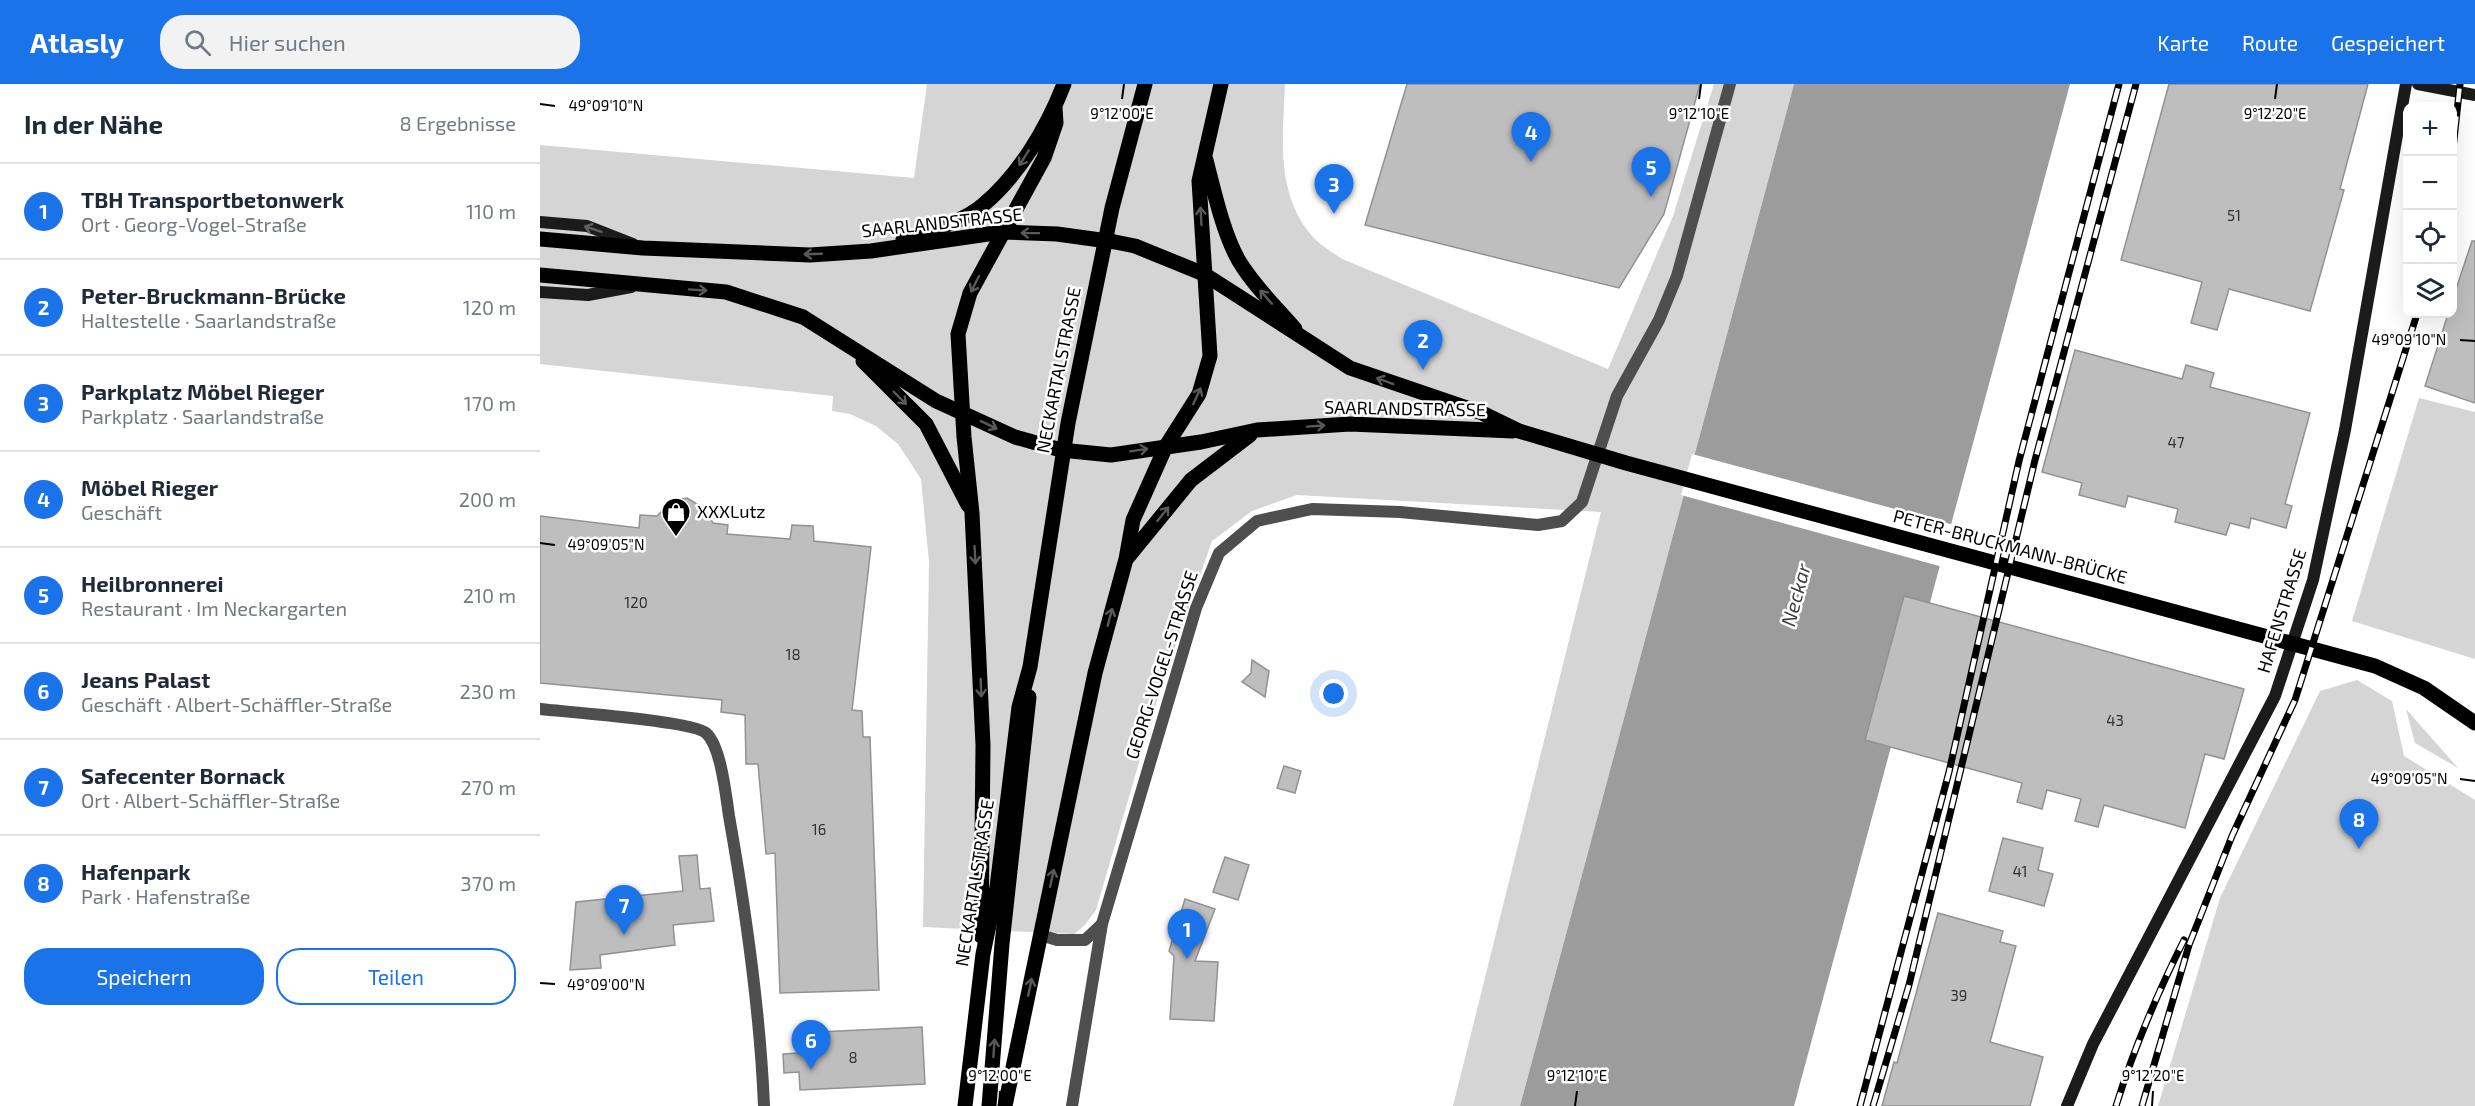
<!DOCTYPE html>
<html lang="de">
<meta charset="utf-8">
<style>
:root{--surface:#fff;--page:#f2f2f3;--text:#1f2937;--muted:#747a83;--line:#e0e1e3;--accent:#1a73e8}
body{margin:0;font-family:"Exo 2",sans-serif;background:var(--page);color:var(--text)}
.controls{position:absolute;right:18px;top:18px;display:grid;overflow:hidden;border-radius:12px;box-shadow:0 6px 24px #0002}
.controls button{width:54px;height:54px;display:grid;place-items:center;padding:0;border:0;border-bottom:2px solid var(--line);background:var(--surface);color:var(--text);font:30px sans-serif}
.you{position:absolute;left:794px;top:610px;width:21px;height:21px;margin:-15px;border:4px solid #fff;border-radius:50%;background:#1a73e8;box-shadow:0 0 0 9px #1a73e833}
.badge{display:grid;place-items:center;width:39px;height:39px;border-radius:50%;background:var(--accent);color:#fff;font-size:20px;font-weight:700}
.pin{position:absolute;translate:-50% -50px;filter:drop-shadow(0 2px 3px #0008)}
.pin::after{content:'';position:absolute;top:32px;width:21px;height:18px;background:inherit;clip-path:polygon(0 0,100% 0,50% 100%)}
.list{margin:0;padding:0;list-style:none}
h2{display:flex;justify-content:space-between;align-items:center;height:78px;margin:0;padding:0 24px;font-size:26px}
h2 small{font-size:20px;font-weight:400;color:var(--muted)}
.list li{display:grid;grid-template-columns:39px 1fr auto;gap:18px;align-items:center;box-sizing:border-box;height:96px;padding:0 24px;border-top:2px solid var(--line)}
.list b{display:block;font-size:22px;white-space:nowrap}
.list p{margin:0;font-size:20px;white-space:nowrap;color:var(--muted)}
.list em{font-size:20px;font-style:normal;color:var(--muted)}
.actions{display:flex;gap:12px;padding:18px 24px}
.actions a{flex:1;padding:14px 0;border:2px solid var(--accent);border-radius:24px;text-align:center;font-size:21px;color:var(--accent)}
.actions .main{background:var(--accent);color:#fff}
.icon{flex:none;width:33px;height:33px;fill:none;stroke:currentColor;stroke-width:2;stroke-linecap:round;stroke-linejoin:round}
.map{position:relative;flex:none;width:1935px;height:1022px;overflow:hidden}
header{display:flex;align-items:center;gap:36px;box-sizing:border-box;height:84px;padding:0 30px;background:var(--accent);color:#fff}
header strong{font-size:28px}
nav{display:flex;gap:33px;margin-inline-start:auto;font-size:21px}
.search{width:420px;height:54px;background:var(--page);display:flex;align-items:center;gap:15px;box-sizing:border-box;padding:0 21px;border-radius:24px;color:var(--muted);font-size:22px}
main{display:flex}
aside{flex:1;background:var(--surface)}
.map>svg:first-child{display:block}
.green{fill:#d5d5d5}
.water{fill:#9c9c9c}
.pier{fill:#fff}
.building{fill:#bebebe;stroke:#929292;stroke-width:1.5}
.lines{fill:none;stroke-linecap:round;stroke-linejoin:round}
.street{stroke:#4e4e4e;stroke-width:12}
.secondary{stroke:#1b1b1b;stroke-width:12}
.primary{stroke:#000;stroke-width:15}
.rail-casing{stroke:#000;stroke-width:7}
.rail{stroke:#fff;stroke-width:4.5;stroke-dasharray:14;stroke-linecap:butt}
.oneway{stroke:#595959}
.oneway2{stroke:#5f5f5f}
.ticks{fill:none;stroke:#000;stroke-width:2}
.labels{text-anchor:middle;stroke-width:5;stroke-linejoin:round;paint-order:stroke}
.number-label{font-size:15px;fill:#303030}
.street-label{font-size:18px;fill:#000;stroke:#fff}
.poi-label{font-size:18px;fill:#000;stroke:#fff;text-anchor:start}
.water-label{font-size:20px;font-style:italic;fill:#3d3d3d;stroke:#fff}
.ticks-label{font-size:15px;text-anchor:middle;fill:#000;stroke:#fff;stroke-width:5;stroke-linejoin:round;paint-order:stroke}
</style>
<header>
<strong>Atlasly</strong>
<div class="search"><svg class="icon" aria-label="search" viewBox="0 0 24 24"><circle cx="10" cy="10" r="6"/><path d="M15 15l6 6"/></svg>Hier suchen</div>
<nav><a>Karte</a><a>Route</a><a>Gespeichert</a></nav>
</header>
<main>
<aside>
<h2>In der Nähe<small>8 Ergebnisse</small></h2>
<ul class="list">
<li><span class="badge">1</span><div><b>TBH Transportbetonwerk</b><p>Ort · Georg-Vogel-Straße</p></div><em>110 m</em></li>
<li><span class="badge">2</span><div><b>Peter-Bruckmann-Brücke</b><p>Haltestelle · Saarlandstraße</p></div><em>120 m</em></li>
<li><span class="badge">3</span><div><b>Parkplatz Möbel Rieger</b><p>Parkplatz · Saarlandstraße</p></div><em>170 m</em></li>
<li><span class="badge">4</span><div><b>Möbel Rieger</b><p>Geschäft</p></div><em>200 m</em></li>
<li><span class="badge">5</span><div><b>Heilbronnerei</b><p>Restaurant · Im Neckargarten</p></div><em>210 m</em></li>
<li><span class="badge">6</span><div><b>Jeans Palast</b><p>Geschäft · Albert-Schäffler-Straße</p></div><em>230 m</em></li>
<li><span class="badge">7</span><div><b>Safecenter Bornack</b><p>Ort · Albert-Schäffler-Straße</p></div><em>270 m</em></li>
<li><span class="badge">8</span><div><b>Hafenpark</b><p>Park · Hafenstraße</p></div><em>370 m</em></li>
</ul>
<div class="actions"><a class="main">Speichern</a><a>Teilen</a></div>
</aside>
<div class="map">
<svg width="1935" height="1022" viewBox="0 0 1935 1022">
<rect width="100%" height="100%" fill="#fff"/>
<g class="green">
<path d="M 387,0 L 745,0 C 743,52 735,109 772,152 C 780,161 792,168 802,175 L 1068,285 L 1133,132 L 1174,0 L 1254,0 L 980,1022 L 913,1022 L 1061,428 L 757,411 L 712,427 L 672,457 L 621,603 L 556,826 L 545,841 L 534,850 L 383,843 L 389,478 L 381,395 L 358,360 L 336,342 L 310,330 L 292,327 L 293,312 L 0,280 L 0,61 L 374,94 Z"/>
<polygon points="1879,314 1935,328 1935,575 1812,537"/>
<polygon points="1817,596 1852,617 1864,672 1935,716 1935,1022 1618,1022 1680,814 1780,607"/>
<polygon points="1866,625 1918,684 1875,659"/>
</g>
<polygon class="water" points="1254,0 1530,0 1254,1022 980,1022"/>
<polygon class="pier" points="1152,370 1414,441 1403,483 1141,411"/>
<g class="building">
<polygon points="867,0 1160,0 1124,130 1079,204 825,141"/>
<polygon points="1629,0 1828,0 1800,105 1804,106 1770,227 1689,205 1677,246 1651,239 1662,198 1581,176"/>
<polygon points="1932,157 1935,157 1935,319 1885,302 1908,230 1912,230 1912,217"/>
<polygon points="1535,266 1642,295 1646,281 1674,289 1670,303 1770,329 1745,420 1752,422 1746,444 1711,434 1709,444 1690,439 1686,451 1635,438 1638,425 1588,412 1585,423 1539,411 1542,399 1502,388"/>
<polygon points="147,414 165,425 173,439 188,441 187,450 250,455 252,441 273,442 274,457 331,463 312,626 322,627 323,653 330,653 339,906 240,909 235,769 226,770 218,680 206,680 205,631 181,628 182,616 0,599 0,432 99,444 100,431 117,432 132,417"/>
<polygon points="1364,512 1704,605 1684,675 1665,670 1645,744 1564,721 1558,743 1535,737 1541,715 1507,706 1502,725 1477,718 1482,699 1325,656"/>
<polygon points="712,576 729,587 725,613 702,598 711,589"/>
<polygon points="744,682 761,687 755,709 737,704"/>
<polygon points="1463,754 1503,764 1498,786 1513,790 1504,822 1449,807"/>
<polygon points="157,771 160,805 170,804 174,837 133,841 135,861 60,871 61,884 30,886 36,818 143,807 139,772"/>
<polygon points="685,773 709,781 698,816 673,808"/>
<polygon points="645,815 675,825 655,877 678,878 674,937 630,935 634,872 629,867"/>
<polygon points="1398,829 1463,847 1460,858 1476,862 1450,958 1503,973 1490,1022 1342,1022 1354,978 1357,979"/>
<polygon points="382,943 385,1000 260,1006 259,988 244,989 243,970 259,969 258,949"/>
</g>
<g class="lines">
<g class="street">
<path d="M 0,625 C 26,628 153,637 166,649 C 181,662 186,712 189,732 C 206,828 220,924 224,1022"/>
<polyline points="500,851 517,856 545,856 562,840"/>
<polyline points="532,1022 562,840 656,524 679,469 717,437 772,425 860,428 998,441 1022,437 1042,418 1077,312 1119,236 1137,192 1190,0"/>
</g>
<g class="secondary">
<polyline points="1878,0 1935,11"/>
<polyline points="0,138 47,142 93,160"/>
<polyline points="0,208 48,211 91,203"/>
<polyline points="1527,1022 1553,960 1735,612 1773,496 1805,346 1866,0"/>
</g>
<g class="primary">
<path d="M 666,76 C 674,107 683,149 699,177 C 714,202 736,223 755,245"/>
<polyline points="0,155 103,164 270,171 331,167 462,148 517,150 575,158 595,162 664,190 810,284 942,329 979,347 1086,379 1835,582 1884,604 1935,639"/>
<path d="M 363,156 C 388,147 422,139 443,121 C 479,91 507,44 524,0"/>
<polyline points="0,191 186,208 263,233 396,317 475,353 521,366 571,371 661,358 717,346 810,340 973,347"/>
<polyline points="323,277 386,340 428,421"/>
<polyline points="588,473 651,396 710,351"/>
<polyline points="441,852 443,661 432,429 424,353 418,250 430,209 504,74 516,39 515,24"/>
<polyline points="425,1022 443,870 457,803 479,623 490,583 528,339 572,124 605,0"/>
<polyline points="449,1022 462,860 489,613"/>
<polyline points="465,1022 555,589 586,475 593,436 626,362 659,310 670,272 659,97 681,0"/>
</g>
<g class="rail-casing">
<g id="rail">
<polyline points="1912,74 1920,0"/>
<polyline points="1320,1022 1409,688 1479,377 1579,0"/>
<polyline points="1333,1022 1369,901 1495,376 1596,0"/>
<path d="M 1576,1022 C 1594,964 1617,910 1644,856"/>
<polyline points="1602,1022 1649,861 1692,752 1755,616 1877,230"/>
</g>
</g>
<use href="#rail" class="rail"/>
</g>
<defs><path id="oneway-shaft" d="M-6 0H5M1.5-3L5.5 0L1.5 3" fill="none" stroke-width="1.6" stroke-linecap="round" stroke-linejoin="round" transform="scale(1.5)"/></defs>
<g class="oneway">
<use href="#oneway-shaft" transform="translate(484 74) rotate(122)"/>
<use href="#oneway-shaft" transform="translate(661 132) rotate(-93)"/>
<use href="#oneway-shaft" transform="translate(490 149) rotate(-179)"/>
<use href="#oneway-shaft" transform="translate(273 170) rotate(178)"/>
<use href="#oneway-shaft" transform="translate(435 200) rotate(117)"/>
<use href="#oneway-shaft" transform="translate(158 206) rotate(4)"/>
<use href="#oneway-shaft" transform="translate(726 213) rotate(-131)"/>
<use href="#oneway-shaft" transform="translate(845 297) rotate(-160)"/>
<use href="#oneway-shaft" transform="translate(657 312) rotate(-65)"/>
<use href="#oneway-shaft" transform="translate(360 314) rotate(45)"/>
<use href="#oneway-shaft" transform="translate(449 341) rotate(25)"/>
<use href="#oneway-shaft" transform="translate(776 342) rotate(-4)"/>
<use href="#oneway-shaft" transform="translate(599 366) rotate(-9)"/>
<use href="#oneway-shaft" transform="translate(623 430) rotate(-51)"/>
<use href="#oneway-shaft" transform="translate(435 471) rotate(87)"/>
<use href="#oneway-shaft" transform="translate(570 533) rotate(-75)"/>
<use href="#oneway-shaft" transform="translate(441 604) rotate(88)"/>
<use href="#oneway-shaft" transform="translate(512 794) rotate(-78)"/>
<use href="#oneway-shaft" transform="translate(490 903) rotate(-78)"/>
<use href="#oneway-shaft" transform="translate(454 964) rotate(-86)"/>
</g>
<use class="oneway2" href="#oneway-shaft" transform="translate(53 145) rotate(-162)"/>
<path class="ticks" d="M 582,15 L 584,0M 1159,15 L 1161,0M 1735,15 L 1737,0M 0,20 L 15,22M 1920,256 L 1935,257M 0,459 L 15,461M 1920,695 L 1935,697M 0,899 L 15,900M 459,1022 L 460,1007M 1035,1022 L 1037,1007M 1612,1022 L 1613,1007"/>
<defs>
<g id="shop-pin" transform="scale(1.5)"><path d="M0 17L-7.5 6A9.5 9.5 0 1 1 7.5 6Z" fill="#000" stroke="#fff"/><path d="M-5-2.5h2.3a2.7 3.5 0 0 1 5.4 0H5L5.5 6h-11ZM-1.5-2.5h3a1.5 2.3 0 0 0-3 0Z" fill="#fff"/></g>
</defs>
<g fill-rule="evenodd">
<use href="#shop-pin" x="136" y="428"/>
</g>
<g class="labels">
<g class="number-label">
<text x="1694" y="137">51</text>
<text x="1636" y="364">47</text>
<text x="96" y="524">120</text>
<text x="253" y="576">18</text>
<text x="1575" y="642">43</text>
<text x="279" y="751">16</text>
<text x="1480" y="793">41</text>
<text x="1419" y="917">39</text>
<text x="313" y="979">8</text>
</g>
<g class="street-label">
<text transform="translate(402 139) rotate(-6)" y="6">SAARLANDSTRASSE</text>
<text transform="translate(519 286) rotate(-79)" y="6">NECKARTALSTRASSE</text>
<text transform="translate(865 325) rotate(1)" y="6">SAARLANDSTRASSE</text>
<text transform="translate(1470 463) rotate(15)" y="6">PETER-BRUCKMANN-BRÜCKE</text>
<text transform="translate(1742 527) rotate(-73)" y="6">HAFENSTRASSE</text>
<text transform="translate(622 581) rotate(-72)" y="6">GEORG-VOGEL-STRASSE</text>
<text transform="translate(435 799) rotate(-81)" y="6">NECKARTALSTRASSE</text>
</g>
<g class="poi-label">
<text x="157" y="434">XXXLutz</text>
</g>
<g class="water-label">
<text transform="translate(1256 511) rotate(-75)" y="7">Neckar</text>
</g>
</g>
<g class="ticks-label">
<text x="66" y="27">49°09'10"N</text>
<text x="582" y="35">9°12'00"E</text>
<text x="1159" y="35">9°12'10"E</text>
<text x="1735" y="35">9°12'20"E</text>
<text x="1869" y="261">49°09'10"N</text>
<text x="66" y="466">49°09'05"N</text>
<text x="1869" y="700">49°09'05"N</text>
<text x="66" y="906">49°09'00"N</text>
<text x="460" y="997">9°12'00"E</text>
<text x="1037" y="997">9°12'10"E</text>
<text x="1613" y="997">9°12'20"E</text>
</g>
</svg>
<div class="controls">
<button>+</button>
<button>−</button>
<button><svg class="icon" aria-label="locate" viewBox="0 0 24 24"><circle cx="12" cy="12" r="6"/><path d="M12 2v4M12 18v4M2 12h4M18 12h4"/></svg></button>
<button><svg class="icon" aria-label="layers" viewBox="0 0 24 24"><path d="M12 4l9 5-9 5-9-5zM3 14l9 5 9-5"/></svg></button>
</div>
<div class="you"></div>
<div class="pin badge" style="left:647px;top:875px">1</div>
<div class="pin badge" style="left:883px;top:286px">2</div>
<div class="pin badge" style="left:794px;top:130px">3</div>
<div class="pin badge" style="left:991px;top:78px">4</div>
<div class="pin badge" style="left:1111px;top:113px">5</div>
<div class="pin badge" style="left:271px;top:986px">6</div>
<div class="pin badge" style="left:84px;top:851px">7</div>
<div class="pin badge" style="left:1819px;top:765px">8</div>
</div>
</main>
